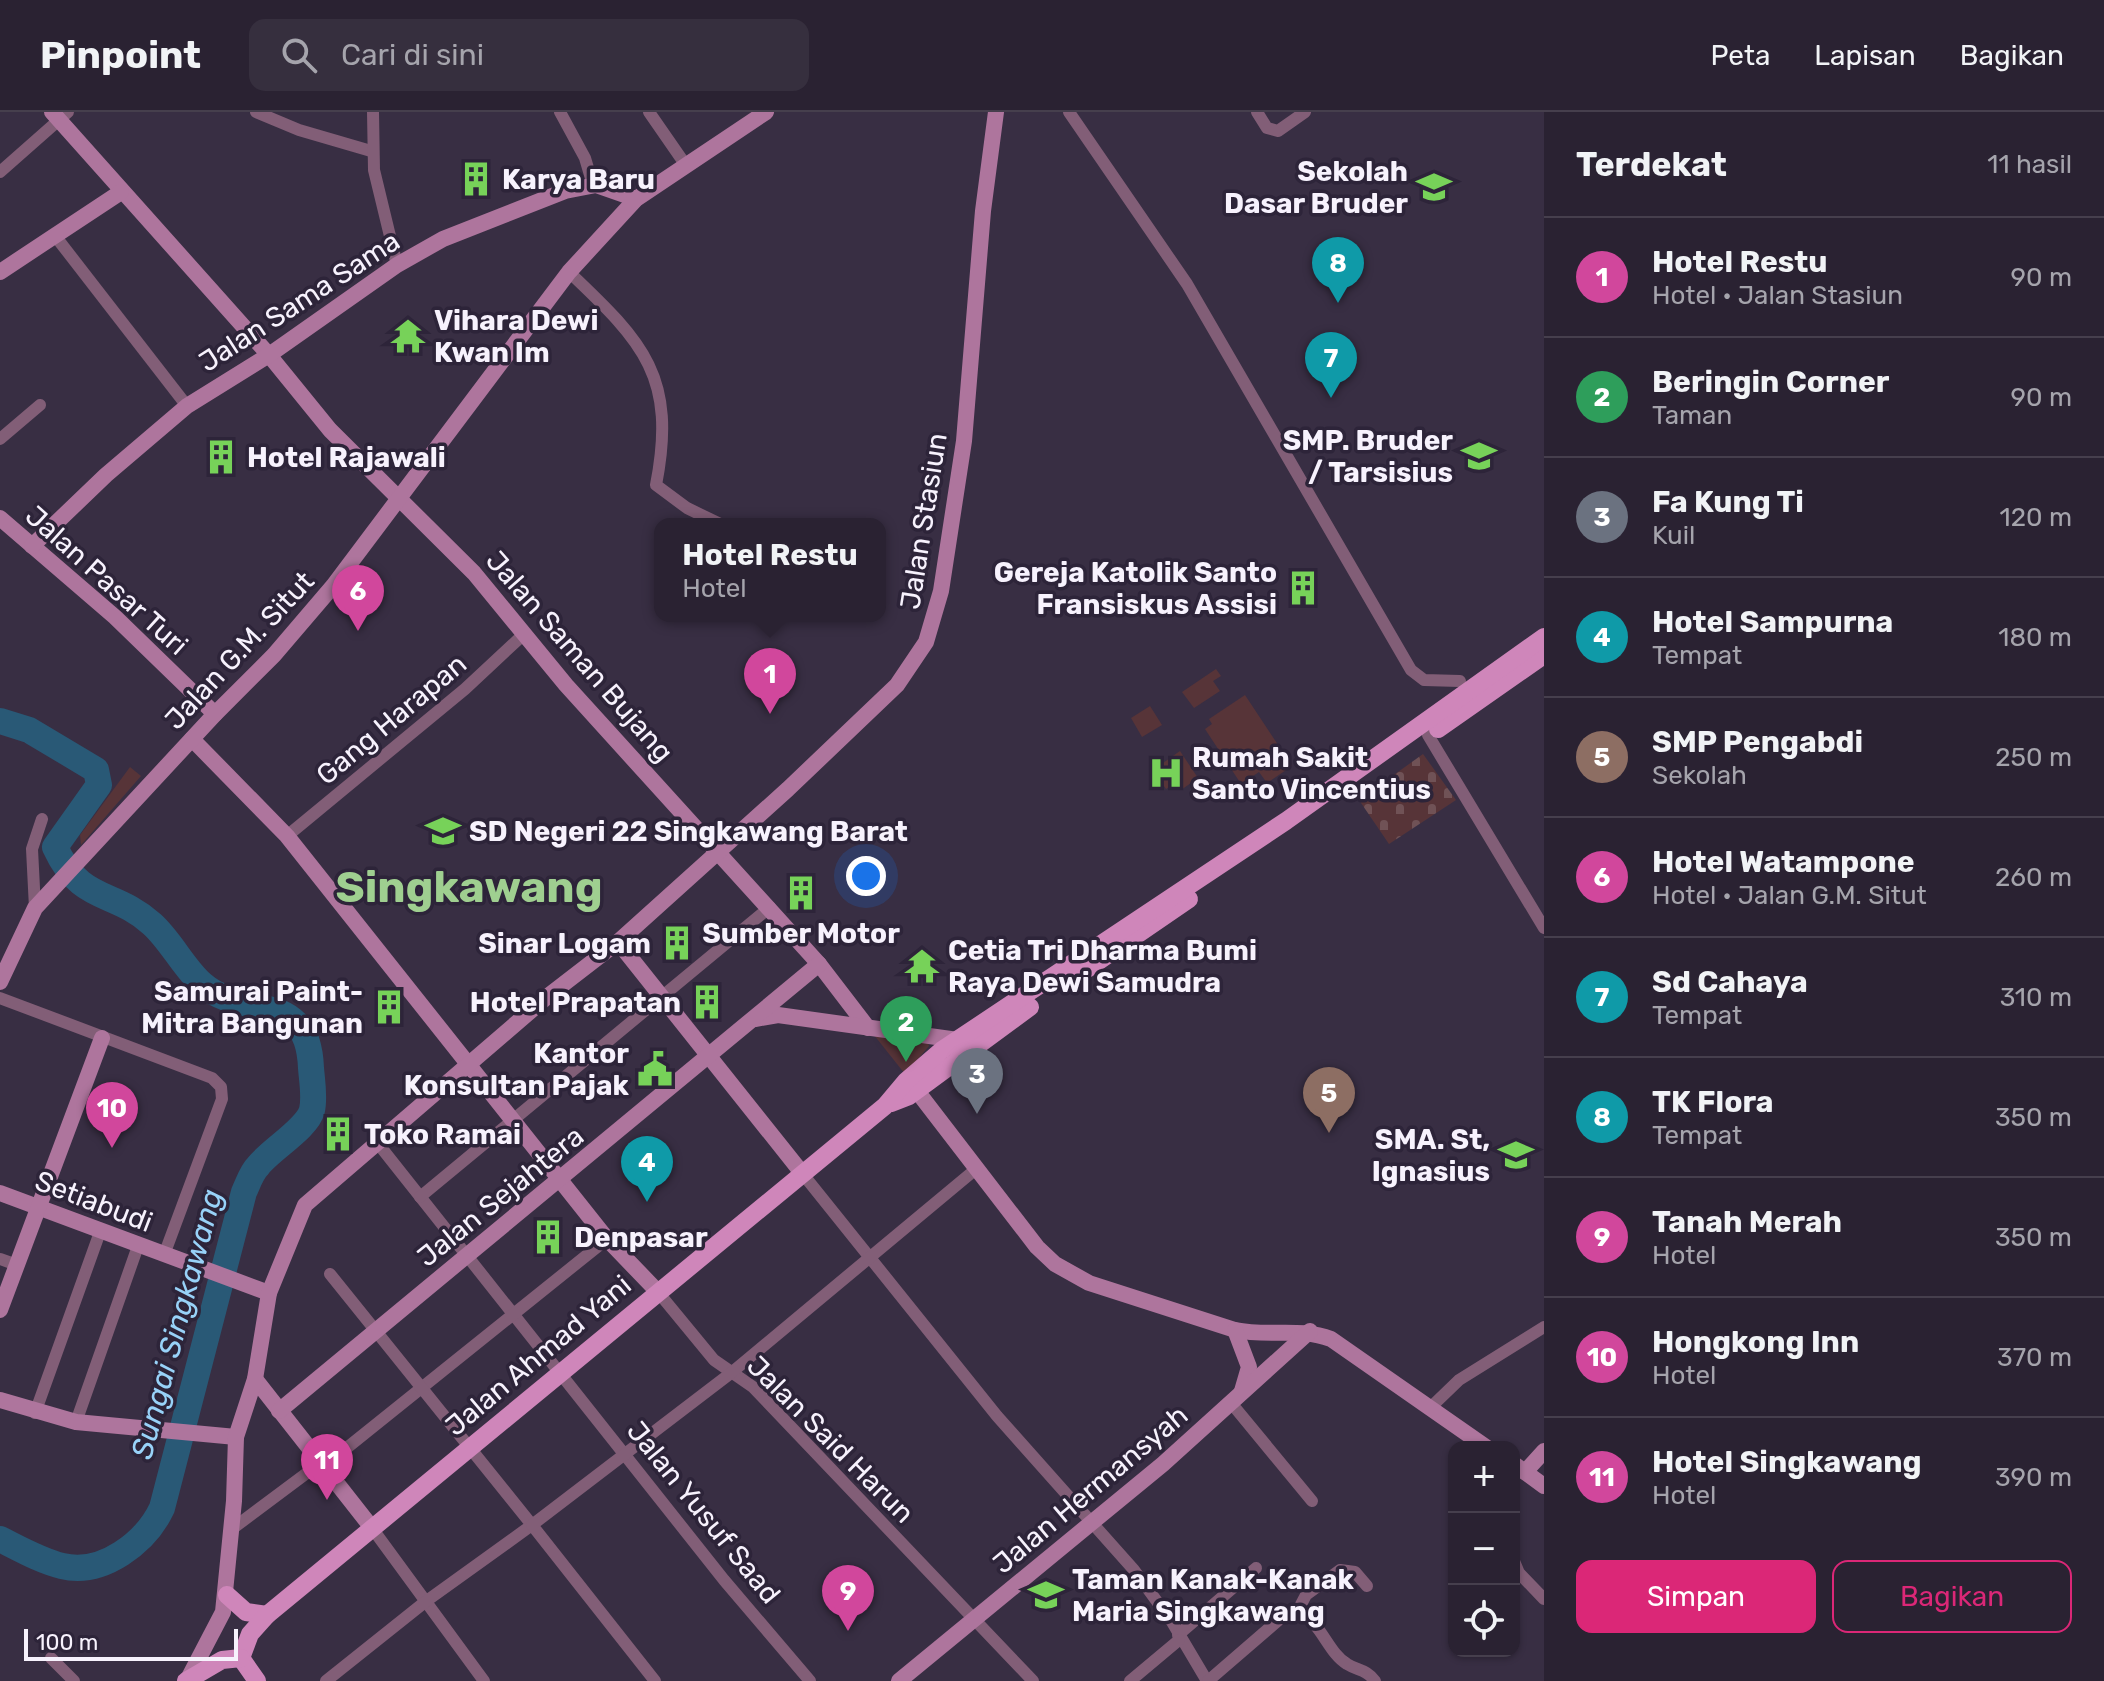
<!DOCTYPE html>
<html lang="id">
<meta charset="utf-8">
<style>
:root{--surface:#2a2232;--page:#362f3e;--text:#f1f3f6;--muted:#a5a4ac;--line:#463f4d;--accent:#db2777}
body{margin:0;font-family:Rubik,sans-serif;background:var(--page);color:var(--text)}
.controls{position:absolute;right:24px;bottom:24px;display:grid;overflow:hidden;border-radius:16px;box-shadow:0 2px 6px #0004}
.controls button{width:72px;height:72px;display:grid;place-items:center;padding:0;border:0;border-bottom:2px solid var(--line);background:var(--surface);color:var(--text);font:40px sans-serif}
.scale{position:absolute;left:24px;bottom:20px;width:214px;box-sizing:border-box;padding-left:8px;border:4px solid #f7f2fd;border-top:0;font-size:22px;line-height:28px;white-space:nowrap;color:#f7f2fd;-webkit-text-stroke:6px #2d2439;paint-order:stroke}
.you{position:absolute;left:866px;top:764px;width:28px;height:28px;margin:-20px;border:6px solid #fff;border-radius:50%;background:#1a73e8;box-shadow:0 0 0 12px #1a73e833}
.badge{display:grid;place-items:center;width:52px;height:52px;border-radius:50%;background:var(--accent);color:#fff;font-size:26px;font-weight:700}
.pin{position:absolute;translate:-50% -66px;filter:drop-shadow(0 2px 4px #0008)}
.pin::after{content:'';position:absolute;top:42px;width:28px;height:24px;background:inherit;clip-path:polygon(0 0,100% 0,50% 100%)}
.popup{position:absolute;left:654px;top:406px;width:232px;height:104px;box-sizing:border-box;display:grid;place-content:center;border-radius:16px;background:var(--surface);filter:drop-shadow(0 2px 6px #0005);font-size:26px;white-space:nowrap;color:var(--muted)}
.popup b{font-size:30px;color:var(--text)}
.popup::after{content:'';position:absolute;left:50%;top:100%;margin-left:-16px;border:16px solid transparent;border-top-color:var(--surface)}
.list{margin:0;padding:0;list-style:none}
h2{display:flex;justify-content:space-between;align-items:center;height:104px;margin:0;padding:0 32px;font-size:34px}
h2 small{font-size:26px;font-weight:400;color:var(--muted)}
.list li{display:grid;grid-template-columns:52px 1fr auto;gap:24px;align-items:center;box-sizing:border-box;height:120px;padding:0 32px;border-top:2px solid var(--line)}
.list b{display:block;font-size:30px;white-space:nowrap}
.list p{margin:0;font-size:26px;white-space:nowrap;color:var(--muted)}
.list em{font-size:26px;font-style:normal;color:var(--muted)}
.actions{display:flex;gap:16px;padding:24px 32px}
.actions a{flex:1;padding:18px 0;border:2px solid var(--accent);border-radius:16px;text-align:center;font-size:28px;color:var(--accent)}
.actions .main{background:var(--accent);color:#fff}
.icon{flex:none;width:44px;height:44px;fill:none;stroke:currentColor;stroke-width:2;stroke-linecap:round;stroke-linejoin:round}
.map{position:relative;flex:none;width:1544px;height:1569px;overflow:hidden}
header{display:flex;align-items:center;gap:48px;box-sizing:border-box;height:112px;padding:0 40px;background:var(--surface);border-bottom:2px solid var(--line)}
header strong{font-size:38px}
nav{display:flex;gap:44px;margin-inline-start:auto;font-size:28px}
.search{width:560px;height:72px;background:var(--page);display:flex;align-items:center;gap:20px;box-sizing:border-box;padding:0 28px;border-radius:16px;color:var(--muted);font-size:30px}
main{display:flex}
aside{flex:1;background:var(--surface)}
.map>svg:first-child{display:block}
.cemetery{fill:url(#cemetery-stones)}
.park{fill:#573438}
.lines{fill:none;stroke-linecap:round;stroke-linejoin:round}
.river{stroke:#295976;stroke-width:26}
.street{stroke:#825e77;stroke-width:12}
.secondary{stroke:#ae759d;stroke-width:16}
.primary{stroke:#cf86ba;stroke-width:18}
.labels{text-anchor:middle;stroke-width:7;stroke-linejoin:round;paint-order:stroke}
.poi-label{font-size:28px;font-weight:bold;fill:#f7f2fd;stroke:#2d2439;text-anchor:start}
.street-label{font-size:28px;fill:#f7f2fd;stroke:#2d2439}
.water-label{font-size:30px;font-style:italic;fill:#98d2f8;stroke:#2d2439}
.town-label{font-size:44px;font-weight:bold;fill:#9fcf90;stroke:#2d2439}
</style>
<header>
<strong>Pinpoint</strong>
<div class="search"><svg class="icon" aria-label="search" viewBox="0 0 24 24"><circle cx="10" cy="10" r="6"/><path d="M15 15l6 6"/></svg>Cari di sini</div>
<nav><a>Peta</a><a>Lapisan</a><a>Bagikan</a></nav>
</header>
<main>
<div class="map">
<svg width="1544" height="1569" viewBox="0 0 1544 1569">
<defs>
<pattern id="cemetery-stones" width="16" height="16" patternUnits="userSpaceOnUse" patternTransform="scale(2)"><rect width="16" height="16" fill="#573438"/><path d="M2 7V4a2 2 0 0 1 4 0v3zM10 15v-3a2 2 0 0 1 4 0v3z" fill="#705256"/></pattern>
</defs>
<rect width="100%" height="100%" fill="#382e43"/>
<polygon class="cemetery" points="1423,642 1456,688 1389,732 1359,688"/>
<g class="park">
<polygon points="1216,557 1221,564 1213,569 1220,579 1194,596 1182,580"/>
<polygon points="1245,583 1292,654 1267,671 1259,660 1241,672 1205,617 1212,612 1209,607"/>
<polygon points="1150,594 1162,613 1142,625 1131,606"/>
<polygon points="1180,639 1198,666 1181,678 1176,671 1166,677 1153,658"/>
<polygon points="130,655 141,664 81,733 80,723"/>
<polygon points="874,923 928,931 929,934 905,962"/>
</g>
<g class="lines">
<path class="river" d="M 0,609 L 29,618 L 96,658 L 99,673 L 55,735 C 81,792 113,777 152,812 C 171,829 183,855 202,872 C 244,909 308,875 311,956 C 312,969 315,985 312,998 C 307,1017 271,1037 258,1054 C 251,1061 248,1072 244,1080 L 162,1396 C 146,1430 103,1464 62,1454 C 41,1449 20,1437 0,1427"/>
<g class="street">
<polyline points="256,0 299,18 371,39"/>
<polyline points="373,0 374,58 397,153"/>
<polyline points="560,0 585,46 593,73"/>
<polyline points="649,0 685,52"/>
<polyline points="1069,0 1187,172 1411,558 1424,568 1460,569"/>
<polyline points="1257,0 1267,16 1278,19 1305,0"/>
<polyline points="0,60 68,0"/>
<polyline points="56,125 187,294"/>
<path d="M 569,160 C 644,231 677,265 656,373 L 687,396 L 720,412"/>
<polyline points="0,327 40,293"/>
<polyline points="1428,623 1544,816"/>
<polyline points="287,724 465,577 524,522"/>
<polyline points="35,796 32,737 42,707"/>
<polyline points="0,886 212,966 221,975 222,987 164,1143"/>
<polyline points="376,1029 724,1468 810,1569"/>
<polyline points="802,1061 997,1304 1134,1458 1172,1510 1207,1569"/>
<polyline points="420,1085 770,795"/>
<polyline points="0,1147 17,1153"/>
<polyline points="658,1180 714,1248 753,1275 1033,1569"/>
<polyline points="1232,1292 1312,1389"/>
<polyline points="1430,1296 1459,1268 1544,1215"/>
<polyline points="35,1301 100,1120"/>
<polyline points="76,1310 138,1134"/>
<polyline points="323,1355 607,1127"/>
<polyline points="372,1416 484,1569"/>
<polyline points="232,1417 319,1352"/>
<polyline points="1514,1449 1519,1461 1544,1487"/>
<polyline points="1297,1500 1306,1483 1340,1458 1355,1460 1367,1474"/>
<polyline points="1178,1523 1256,1456"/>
<polyline points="51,1546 74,1569"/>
<polyline points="326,1569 425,1490 532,1413 330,1162"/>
<polyline points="655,1569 532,1413 731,1261 976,1057"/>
<polyline points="1130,1569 1179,1528"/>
<path d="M 1208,1569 L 1281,1506 L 1297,1500 C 1321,1508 1327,1540 1347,1552 C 1358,1559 1366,1557 1375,1569"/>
</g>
<g class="secondary">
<polyline points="52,0 269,243 330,318 474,461 566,573 819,852 868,916"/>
<polyline points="0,160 121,80"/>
<polyline points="0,406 115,505 215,602"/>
<polyline points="32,434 106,363 187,294 269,243 397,153 443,127 565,79 596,73 636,87"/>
<polyline points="192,627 287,724 607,1127 658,1180"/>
<polyline points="618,830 802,1061"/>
<polyline points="0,870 35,796 215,602 274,543 333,474 569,160 636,87 766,0"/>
<polyline points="755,907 778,903 958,928"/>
<path d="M 917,979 L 1037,1135 L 1055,1152 L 1089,1171 L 1235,1218 C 1268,1225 1300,1215 1331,1227 L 1486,1335"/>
<polyline points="0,1081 269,1181"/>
<polyline points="0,1198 102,926"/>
<polyline points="1235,1218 1249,1255 1242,1279"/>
<polyline points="255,1267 372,1416"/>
<polyline points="0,1288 76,1310 236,1325"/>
<polyline points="279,1299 819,852"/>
<polyline points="1514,1352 1544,1374"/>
<polyline points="1525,1360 1544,1339"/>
<polyline points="188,1567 223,1500 234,1389 236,1325 255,1267 269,1181 305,1093 548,884 618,830 788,677 897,573 926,530 941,479 964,329 983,99 996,0"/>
<polyline points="899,1569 1163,1352 1310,1219"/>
</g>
<g class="primary">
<polyline points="1438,617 1544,543"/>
<polyline points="1065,872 1189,787"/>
<polyline points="891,991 909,984 1030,895"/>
<polyline points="227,1483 246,1500 267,1503"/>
<polyline points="241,1546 250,1522 267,1503 885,994 906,969 942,938 1286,709 1544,525"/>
<polyline points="241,1546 257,1569"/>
<polyline points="186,1569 222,1548 241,1546"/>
</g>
</g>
<defs>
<g id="building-bare" transform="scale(2.76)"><path d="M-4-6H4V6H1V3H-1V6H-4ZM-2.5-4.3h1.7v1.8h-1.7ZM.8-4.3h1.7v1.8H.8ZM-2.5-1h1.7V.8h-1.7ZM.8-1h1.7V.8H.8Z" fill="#77d259" stroke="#2d2439" stroke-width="2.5" paint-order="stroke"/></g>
<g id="school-bare" transform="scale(2.76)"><path d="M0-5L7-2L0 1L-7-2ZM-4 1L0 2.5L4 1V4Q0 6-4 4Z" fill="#77d259" stroke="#2d2439" stroke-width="2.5" paint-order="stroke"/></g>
<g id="temple-bare" transform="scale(2.76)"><path d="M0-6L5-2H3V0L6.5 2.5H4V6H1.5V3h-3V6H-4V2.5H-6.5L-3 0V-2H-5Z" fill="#77d259" stroke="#2d2439" stroke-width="2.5" paint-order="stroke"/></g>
<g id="hospital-bare" transform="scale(2.76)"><path d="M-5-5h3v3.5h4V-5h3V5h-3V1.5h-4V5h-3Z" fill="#77d259" stroke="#2d2439" stroke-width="2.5" paint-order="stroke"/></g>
<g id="civic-bare" transform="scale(2.76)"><path d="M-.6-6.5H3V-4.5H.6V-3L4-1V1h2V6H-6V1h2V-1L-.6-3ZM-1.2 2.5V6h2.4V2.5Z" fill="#77d259" stroke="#2d2439" stroke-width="2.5" paint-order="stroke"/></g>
</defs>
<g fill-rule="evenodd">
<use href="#building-bare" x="476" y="67"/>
<use href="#school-bare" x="1434" y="75"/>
<use href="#temple-bare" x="408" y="224"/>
<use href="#school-bare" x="1479" y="344"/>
<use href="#building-bare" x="221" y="345"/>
<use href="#building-bare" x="1303" y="476"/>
<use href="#hospital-bare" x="1166" y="661"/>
<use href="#school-bare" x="443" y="719"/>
<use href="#building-bare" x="801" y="781"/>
<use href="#building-bare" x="677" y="831"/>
<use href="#temple-bare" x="922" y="854"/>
<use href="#building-bare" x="707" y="890"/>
<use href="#building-bare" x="389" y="895"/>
<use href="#civic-bare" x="655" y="957"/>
<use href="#building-bare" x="338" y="1022"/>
<use href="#school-bare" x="1516" y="1043"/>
<use href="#building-bare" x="548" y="1125"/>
<use href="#school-bare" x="1046" y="1483"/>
</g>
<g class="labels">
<g class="poi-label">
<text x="1408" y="69" text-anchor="end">Sekolah<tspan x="1408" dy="32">Dasar Bruder</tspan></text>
<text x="502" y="77">Karya Baru</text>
<text x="434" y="218">Vihara Dewi<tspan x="434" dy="32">Kwan Im</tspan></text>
<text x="1453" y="338" text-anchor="end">SMP. Bruder<tspan x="1453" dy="32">/ Tarsisius</tspan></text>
<text x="247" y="355">Hotel Rajawali</text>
<text x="1277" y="470" text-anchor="end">Gereja Katolik Santo<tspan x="1277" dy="32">Fransiskus Assisi</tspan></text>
<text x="1192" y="655">Rumah Sakit<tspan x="1192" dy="32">Santo Vincentius</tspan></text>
<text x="469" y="729">SD Negeri 22 Singkawang Barat</text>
<text x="801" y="831" text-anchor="middle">Sumber Motor</text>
<text x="651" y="841" text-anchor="end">Sinar Logam</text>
<text x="948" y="848">Cetia Tri Dharma Bumi<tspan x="948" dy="32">Raya Dewi Samudra</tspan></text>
<text x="363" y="889" text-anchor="end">Samurai Paint-<tspan x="363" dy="32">Mitra Bangunan</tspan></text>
<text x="681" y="900" text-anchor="end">Hotel Prapatan</text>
<text x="629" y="951" text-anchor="end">Kantor<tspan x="629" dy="32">Konsultan Pajak</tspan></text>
<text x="364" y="1032">Toko Ramai</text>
<text x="1490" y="1037" text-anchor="end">SMA. St,<tspan x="1490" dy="32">Ignasius</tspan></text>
<text x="574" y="1135">Denpasar</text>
<text x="1072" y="1477">Taman Kanak-Kanak<tspan x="1072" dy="32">Maria Singkawang</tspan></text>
</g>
<g class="street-label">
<text transform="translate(299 189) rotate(-33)" y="10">Jalan Sama Sama</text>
<text transform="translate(923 409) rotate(-81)" y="10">Jalan Stasiun</text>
<text transform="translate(107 468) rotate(42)" y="10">Jalan Pasar Turi</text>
<text transform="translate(239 538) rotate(-47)" y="10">Jalan G.M. Situt</text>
<text transform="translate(580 544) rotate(49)" y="10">Jalan Saman Bujang</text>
<text transform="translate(391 607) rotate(-40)" y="10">Gang Harapan</text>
<text transform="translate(500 1084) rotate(-39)" y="10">Jalan Sejahtera</text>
<text transform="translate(94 1089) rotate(21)" y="10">Setiabudi</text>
<text transform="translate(538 1243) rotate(-40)" y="10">Jalan Ahmad Yani</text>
<text transform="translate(831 1327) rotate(45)" y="10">Jalan Said Harun</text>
<text transform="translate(1090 1377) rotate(-40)" y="10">Jalan Hermansyah</text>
<text transform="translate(704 1400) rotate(51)" y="10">Jalan Yusuf Saad</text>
</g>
<g class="water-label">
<text transform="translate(177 1212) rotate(-75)" y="10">Sungai Singkawang</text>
</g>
<g class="town-label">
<text x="469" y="790">Singkawang</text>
</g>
</g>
</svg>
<div class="controls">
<button>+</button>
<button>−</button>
<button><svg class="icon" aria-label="locate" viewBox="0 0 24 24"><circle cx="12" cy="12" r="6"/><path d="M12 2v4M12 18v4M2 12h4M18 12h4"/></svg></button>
</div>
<div class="scale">100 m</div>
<div class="you"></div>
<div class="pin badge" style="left:770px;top:602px;background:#d1479c">1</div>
<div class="popup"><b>Hotel Restu</b>Hotel</div>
<div class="pin badge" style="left:906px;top:950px;background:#2e9e5b">2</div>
<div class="pin badge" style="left:977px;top:1002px;background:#6b7280">3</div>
<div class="pin badge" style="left:647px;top:1090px;background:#0f9aa8">4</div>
<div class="pin badge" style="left:1329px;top:1021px;background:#8d6e63">5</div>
<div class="pin badge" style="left:358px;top:519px;background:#d1479c">6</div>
<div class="pin badge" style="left:1331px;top:286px;background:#0f9aa8">7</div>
<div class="pin badge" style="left:1338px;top:191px;background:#0f9aa8">8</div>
<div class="pin badge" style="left:848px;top:1519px;background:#d1479c">9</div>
<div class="pin badge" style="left:112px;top:1036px;background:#d1479c">10</div>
<div class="pin badge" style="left:327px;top:1388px;background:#d1479c">11</div>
</div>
<aside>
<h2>Terdekat<small>11 hasil</small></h2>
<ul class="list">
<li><span class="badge" style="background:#d1479c">1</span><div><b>Hotel Restu</b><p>Hotel · Jalan Stasiun</p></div><em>90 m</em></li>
<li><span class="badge" style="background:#2e9e5b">2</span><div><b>Beringin Corner</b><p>Taman</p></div><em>90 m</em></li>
<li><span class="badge" style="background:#6b7280">3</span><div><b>Fa Kung Ti</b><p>Kuil</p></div><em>120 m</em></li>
<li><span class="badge" style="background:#0f9aa8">4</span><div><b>Hotel Sampurna</b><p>Tempat</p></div><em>180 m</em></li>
<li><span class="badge" style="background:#8d6e63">5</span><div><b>SMP Pengabdi</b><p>Sekolah</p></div><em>250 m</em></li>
<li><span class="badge" style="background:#d1479c">6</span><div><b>Hotel Watampone</b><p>Hotel · Jalan G.M. Situt</p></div><em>260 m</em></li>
<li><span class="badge" style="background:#0f9aa8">7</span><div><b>Sd Cahaya</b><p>Tempat</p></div><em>310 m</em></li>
<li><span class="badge" style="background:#0f9aa8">8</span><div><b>TK Flora</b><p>Tempat</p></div><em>350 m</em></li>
<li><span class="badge" style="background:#d1479c">9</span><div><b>Tanah Merah</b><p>Hotel</p></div><em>350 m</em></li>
<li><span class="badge" style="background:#d1479c">10</span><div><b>Hongkong Inn</b><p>Hotel</p></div><em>370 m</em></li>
<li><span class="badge" style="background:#d1479c">11</span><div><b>Hotel Singkawang</b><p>Hotel</p></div><em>390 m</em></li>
</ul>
<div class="actions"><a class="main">Simpan</a><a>Bagikan</a></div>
</aside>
</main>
